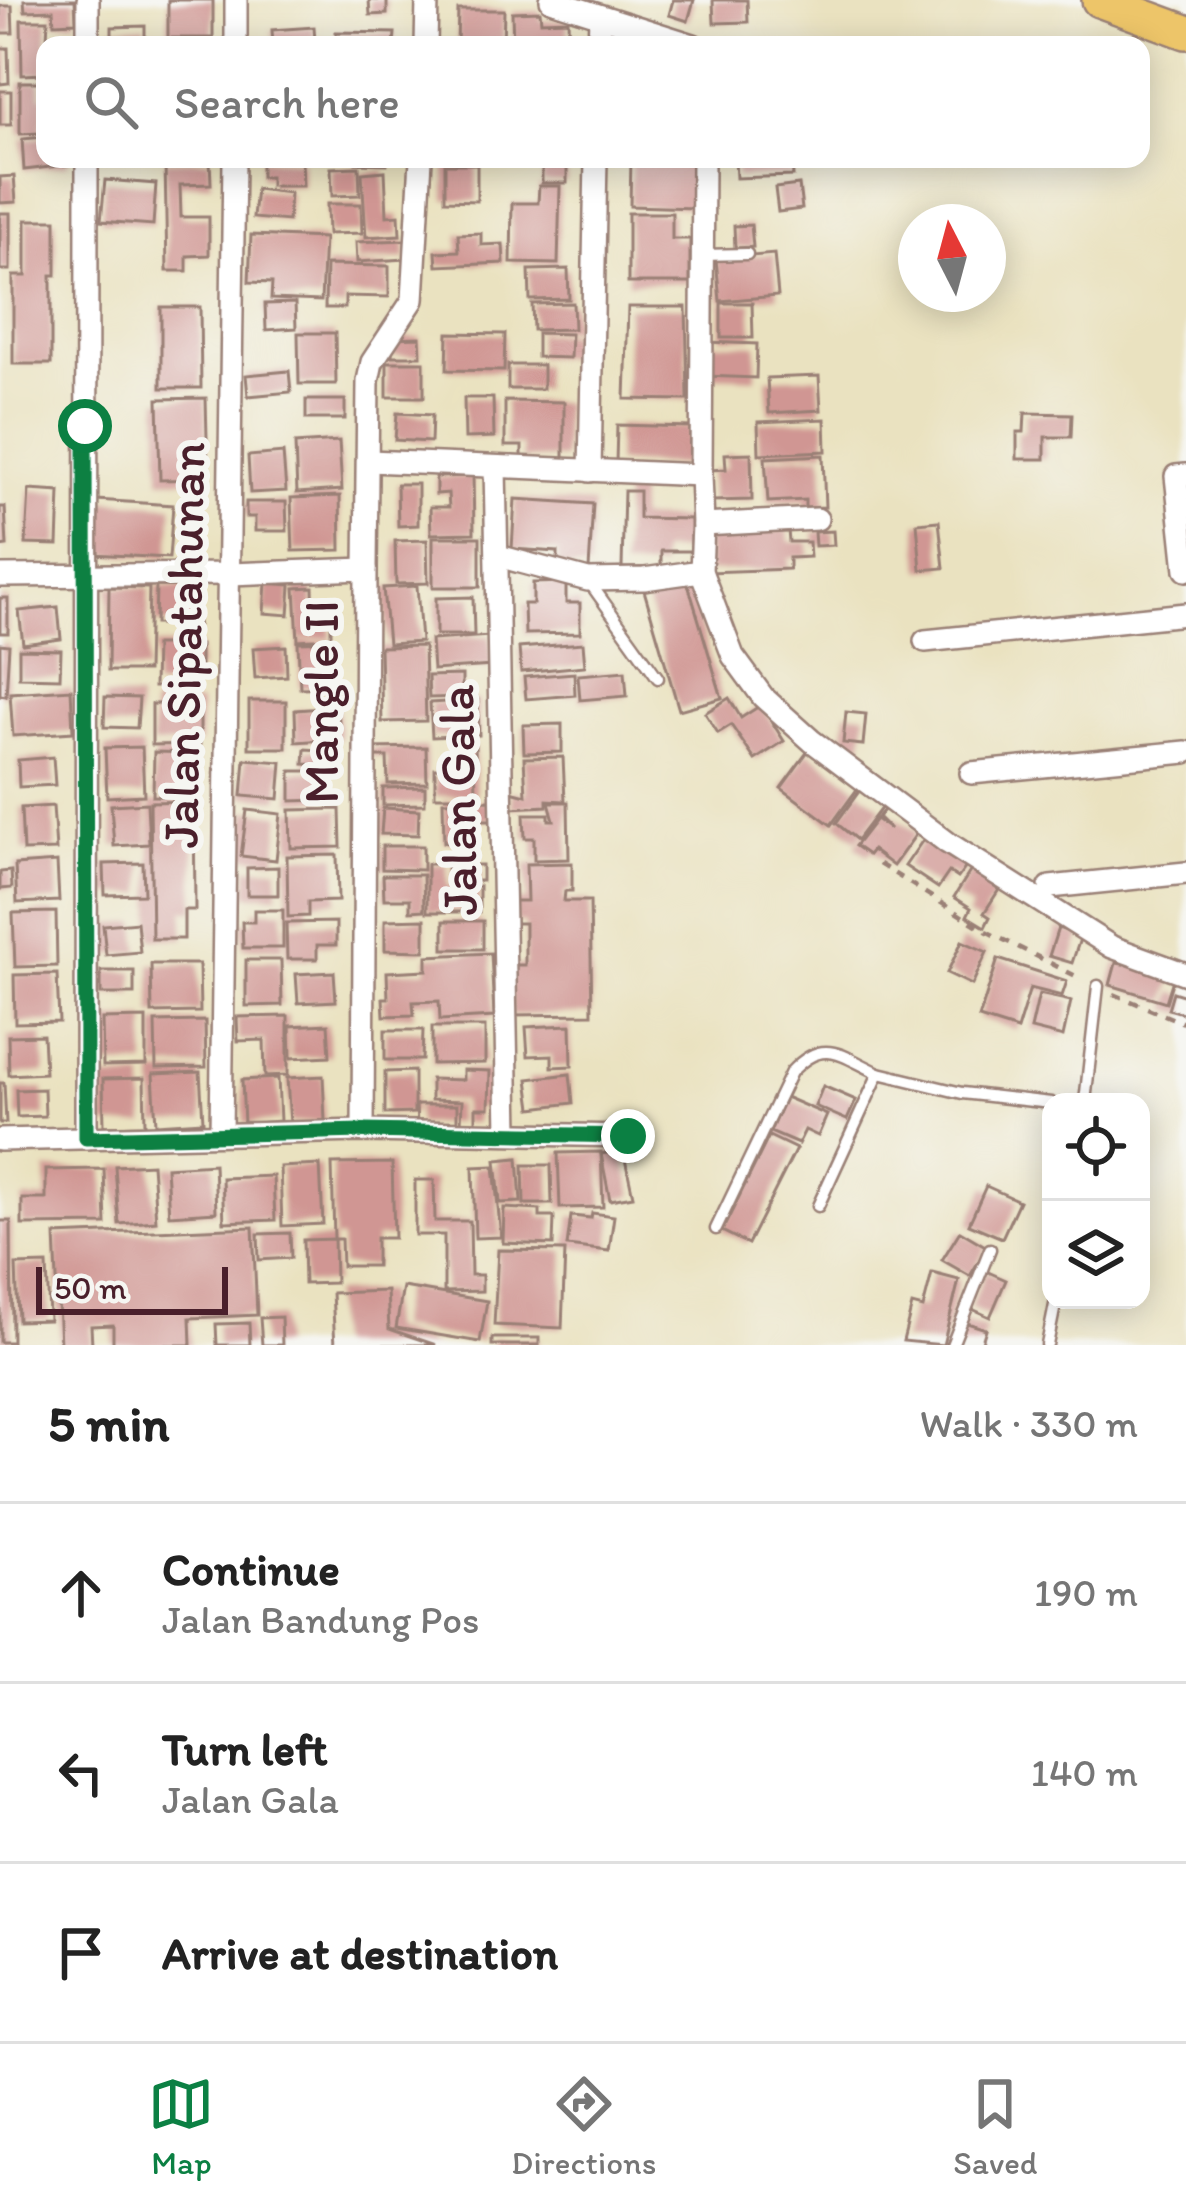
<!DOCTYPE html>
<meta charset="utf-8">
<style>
:root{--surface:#fff;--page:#f2f2f2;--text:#222;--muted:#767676;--line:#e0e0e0;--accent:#0b8043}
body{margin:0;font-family:Itim,sans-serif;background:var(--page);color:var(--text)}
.controls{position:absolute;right:36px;bottom:36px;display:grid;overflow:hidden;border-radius:24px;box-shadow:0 6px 30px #0003}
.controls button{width:108px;height:108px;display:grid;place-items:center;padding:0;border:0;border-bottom:3px solid var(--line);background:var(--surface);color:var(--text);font:60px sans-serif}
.compass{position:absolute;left:898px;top:204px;width:108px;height:108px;border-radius:50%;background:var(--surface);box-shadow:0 6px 30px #0003;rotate:354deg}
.scale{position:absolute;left:36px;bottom:30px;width:192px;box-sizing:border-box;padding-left:12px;border:6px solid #4a1f2b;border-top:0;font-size:33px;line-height:42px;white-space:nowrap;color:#4a1f2b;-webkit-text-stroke:9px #f6f6f2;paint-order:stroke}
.stop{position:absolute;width:36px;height:36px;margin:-27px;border:9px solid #0b8043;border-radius:50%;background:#fff}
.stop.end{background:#0b8043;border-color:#fff;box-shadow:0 3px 12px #0008}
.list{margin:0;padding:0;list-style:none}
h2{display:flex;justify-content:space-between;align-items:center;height:156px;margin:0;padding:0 48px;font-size:51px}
h2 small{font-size:39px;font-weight:400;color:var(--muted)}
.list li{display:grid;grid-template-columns:78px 1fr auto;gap:36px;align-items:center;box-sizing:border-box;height:180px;padding:0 48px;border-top:3px solid var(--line)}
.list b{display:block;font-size:45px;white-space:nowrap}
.list p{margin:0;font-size:39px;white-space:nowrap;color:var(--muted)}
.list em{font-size:39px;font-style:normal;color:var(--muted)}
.icon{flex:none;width:66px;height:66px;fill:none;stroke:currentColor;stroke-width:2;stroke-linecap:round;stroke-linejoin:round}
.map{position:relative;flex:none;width:1186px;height:1345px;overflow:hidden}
.search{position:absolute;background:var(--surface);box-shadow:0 6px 30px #0003;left:36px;right:36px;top:36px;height:132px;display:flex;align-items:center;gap:30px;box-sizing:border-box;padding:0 42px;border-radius:24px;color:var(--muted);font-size:45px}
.sheet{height:696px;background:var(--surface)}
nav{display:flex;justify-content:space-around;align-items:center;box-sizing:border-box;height:168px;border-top:3px solid var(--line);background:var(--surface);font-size:33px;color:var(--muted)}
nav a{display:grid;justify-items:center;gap:6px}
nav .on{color:var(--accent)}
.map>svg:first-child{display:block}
.building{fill:#d09693}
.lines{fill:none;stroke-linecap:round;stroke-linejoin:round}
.lane-casing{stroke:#9a8076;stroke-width:15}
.street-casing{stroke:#9a8076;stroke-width:26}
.primary-casing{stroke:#9a8076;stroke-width:38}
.path{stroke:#9a8076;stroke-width:4.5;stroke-dasharray:9 9;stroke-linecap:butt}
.lane{stroke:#fff;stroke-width:10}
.street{stroke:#fff;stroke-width:21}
.primary{stroke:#edc569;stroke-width:33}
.route{stroke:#0b8043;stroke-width:15}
.labels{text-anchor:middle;stroke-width:12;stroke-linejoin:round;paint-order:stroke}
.street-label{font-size:51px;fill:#4a1f2b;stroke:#f6f6f2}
</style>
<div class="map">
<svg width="1186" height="1345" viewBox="0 0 1186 1345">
<rect width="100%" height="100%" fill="#f6f6f2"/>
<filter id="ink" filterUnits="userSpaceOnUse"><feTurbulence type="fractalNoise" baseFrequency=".00833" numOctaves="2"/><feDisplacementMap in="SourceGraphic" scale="24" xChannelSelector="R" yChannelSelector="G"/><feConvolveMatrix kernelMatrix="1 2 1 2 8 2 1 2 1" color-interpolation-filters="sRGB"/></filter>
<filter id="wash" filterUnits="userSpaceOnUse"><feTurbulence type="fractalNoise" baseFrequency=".004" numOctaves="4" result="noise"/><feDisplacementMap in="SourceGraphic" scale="48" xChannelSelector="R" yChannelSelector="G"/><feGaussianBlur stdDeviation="2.7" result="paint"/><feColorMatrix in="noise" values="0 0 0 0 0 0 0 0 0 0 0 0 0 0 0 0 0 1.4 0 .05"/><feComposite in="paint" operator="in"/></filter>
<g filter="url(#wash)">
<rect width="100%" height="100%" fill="#eae2c0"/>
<g id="blocks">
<g class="building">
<polygon points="24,0 75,0 76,22 54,23 53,10 25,11"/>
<rect x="168" y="0" width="45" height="38"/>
<polygon points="369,0 387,0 387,14 370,15"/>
<polygon points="673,0 694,0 688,21 669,15"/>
<polygon points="713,0 747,0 748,22 714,23"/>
<polygon points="0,6 12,6 13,33 0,33"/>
<polygon points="458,10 504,10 503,45 457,45"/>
<polygon points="540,11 541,21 568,20 569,45 513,45 512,12"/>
<polygon points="21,20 48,20 45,74 22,75"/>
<polygon points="145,26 145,45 112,45 112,27"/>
<polygon points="314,27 315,41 325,41 326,45 273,45 272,30"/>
<polygon points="336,32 395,33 394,45 336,45"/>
<polygon points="0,48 8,48 9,83 0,84"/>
<polygon points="20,82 40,82 41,97 45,96 41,133 20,134"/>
<rect x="0" y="91" width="11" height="34"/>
<polygon points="45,137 45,159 67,159 68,165 24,170 22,139"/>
<polygon points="261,159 302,161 303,186 270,186 270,177 261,177"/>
<polygon points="356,159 388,159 387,164 356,163"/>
<rect x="542" y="159" width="25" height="24"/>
<polygon points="631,159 675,159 675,163 697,164 696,208 630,206"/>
<polygon points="735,159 792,159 793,176 736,178"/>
<polygon points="210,160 211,184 180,185 181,217 209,217 209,255 187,256 187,271 167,271 165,161"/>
<polygon points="445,164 477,164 477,201 445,200"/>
<polygon points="359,167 360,195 332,196 331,168"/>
<polygon points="385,171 387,216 399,215 400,235 366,237 362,173"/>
<polygon points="14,176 16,202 0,203 0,177"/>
<polygon points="105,180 156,184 153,225 101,221"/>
<polygon points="799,185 802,209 778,212 775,188"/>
<polygon points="539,186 560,186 558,264 511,263 512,203 538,203"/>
<polygon points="256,189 290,193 288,221 253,218"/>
<polygon points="327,204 361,204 362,233 328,234"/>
<rect x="0" y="213" width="10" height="57"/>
<polygon points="628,213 672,213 672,239 690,239 690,283 628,283"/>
<polygon points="26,220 56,220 56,275 51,275 51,364 13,364 13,276 26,276"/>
<polygon points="751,225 753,247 735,248 734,226"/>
<polygon points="481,233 481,245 503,244 504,263 437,266 436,252 459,251 458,234"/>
<polygon points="251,235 324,238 321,301 271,299 272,283 249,282"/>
<polygon points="405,240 406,259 357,262 356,242"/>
<polygon points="774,254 778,296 720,301 716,259"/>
<polygon points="326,265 389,266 389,297 345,296 345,308 325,308"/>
<polygon points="568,269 569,299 530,300 529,270"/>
<polygon points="295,303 296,328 266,330 265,304"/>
<polygon points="573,303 574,329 533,330 532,304"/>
<polygon points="721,303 752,303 753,338 721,338"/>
<polygon points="161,307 200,307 201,388 161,388"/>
<polygon points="628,307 686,307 688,400 625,399"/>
<polygon points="298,333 335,333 336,384 299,384"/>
<polygon points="448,333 505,334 504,371 447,370"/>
<polygon points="537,333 571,334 570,358 537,357"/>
<polygon points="420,337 421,356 392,356 392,338"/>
<polygon points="706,342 757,344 756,378 705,376"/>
<rect x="387" y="362" width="37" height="35"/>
<rect x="508" y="365" width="35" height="24"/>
<polygon points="289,371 291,392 248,396 246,375"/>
<polygon points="819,376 821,410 769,413 767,378"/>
<polygon points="206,398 208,479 160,480 158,399"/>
<polygon points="464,398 493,398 494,437 465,438"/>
<rect x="306" y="400" width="39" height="19"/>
<polygon points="505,401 564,402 564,459 522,459 522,446 505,446"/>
<polygon points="397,413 432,415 431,442 395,440"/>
<polygon points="1025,413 1072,414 1071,437 1045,437 1045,459 1017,459 1017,432 1024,432"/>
<polygon points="825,419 826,451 759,454 758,422"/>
<polygon points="617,425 690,427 689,465 616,463"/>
<polygon points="339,441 342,490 297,493 295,444"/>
<polygon points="283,453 286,491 250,493 248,456"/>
<polygon points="751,453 752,500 711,501 710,470 726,469 725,454"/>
<polygon points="823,455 825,507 805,508 805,500 768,502 765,458"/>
<polygon points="473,476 474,533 431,534 430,507 449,507 448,493 436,494 436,477"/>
<polygon points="397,484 418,484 418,525 398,526"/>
<polygon points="29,490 60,492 58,545 26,544"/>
<polygon points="624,491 639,491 639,518 691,519 691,551 661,551 661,568 622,568"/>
<polygon points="340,496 341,550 293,551 291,498"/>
<polygon points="515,499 593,504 589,569 558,567 558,552 512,549"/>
<polygon points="96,500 173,505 169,558 92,554"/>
<polygon points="246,502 286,502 287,531 255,531 255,517 246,517"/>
<polygon points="0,507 5,507 7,546 0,547"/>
<polygon points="939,521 944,568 921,570 917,523"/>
<polygon points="788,530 789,542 809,542 810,557 789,558 789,569 708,572 706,533"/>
<polygon points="833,531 834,545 815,546 814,532"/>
<rect x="433" y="537" width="47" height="50"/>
<polygon points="427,540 428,583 396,584 395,541"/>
<polygon points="685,574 722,698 679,710 643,587"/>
<polygon points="566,582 566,603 580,603 580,633 525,634 524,604 533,604 533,583"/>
<polygon points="266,583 291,585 289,615 264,613"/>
<polygon points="156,586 199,587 198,625 155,624"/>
<polygon points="417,586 421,642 388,644 383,588"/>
<polygon points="109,587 149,588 147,671 108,671"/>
<polygon points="313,587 314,620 331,619 331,638 298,640 295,588"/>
<polygon points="473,597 474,635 436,635 436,598"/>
<rect x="0" y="598" width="8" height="35"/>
<polygon points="58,607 61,639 23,644 19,611"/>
<polygon points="490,636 492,666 433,670 431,640"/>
<polygon points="333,641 335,687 300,688 298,642"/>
<polygon points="583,643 585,666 521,672 519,648"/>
<polygon points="0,644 9,645 6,696 0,695"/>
<polygon points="155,645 200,645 200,670 170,670 170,687 154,687"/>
<polygon points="286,646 287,676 255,678 253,648"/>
<polygon points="424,646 426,721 382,722 380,647"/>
<polygon points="19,649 61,650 60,678 19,677"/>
<polygon points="625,671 627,696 580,700 578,675"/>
<polygon points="574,673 575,695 526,699 524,677"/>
<polygon points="462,675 462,697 429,698 428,676"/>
<polygon points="71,689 73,732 13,736 10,693"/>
<polygon points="105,697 139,698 137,728 104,727"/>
<polygon points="729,698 741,718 761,705 784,741 755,760 731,725 718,733 705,713"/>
<polygon points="478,700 479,735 432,737 430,703"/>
<rect x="249" y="701" width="37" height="47"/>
<polygon points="200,703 200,744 152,745 152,704"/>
<polygon points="338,707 340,739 296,742 295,710"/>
<polygon points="846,712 866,714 863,745 843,743"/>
<polygon points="562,724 562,752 524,753 523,725"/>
<polygon points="452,745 475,745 476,796 435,796 435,768 453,768"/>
<polygon points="142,747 144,795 107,797 105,748"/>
<polygon points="426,747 427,783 388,784 387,757 371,757 371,748"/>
<polygon points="305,749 335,751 334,766 304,764"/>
<polygon points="808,751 858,788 831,825 781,788"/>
<polygon points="154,752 196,753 194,797 153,796"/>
<polygon points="53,757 55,785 19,787 18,760"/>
<polygon points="563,757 565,801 547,800 547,806 512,808 511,791 526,795 524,758"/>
<polygon points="245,759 282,762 279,799 242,796"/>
<polygon points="291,771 324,771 324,800 291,801"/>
<polygon points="425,787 425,804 383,805 383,788"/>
<polygon points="860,790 882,807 857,840 836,823"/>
<polygon points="492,800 492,820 476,820 477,841 444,842 443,801"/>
<polygon points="194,801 195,910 184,910 184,939 152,939 150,802"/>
<polygon points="549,802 568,802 569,859 534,860 534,838 525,838 524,814 549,814 549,820 554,820"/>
<polygon points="147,803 149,844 114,846 111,805"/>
<polygon points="53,806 56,850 23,851 21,808"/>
<polygon points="383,808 419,810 418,835 381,834"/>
<polygon points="340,809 341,847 291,848 290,810"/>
<polygon points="885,809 917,833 893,866 872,850 868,855 855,846 876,819 890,829 878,817"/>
<polygon points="247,810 281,814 276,860 241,856"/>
<polygon points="925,837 968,864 958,878 949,872 938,888 905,866"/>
<polygon points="382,846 423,846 423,870 382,869"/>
<polygon points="337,855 338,901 308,902 308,916 288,917 287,856"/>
<polygon points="57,862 59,901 17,903 15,865"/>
<polygon points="143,863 144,894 105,895 104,864"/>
<polygon points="572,863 572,891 565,891 564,901 590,901 592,1014 511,1015 510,965 525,965 525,923 515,923 514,901 527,901 526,864"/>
<polygon points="427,864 447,864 448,886 479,886 479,912 427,912"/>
<rect x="453" y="865" width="29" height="16"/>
<polygon points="278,867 278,895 247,895 247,868"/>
<polygon points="971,870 1000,888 984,913 990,917 985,927 967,916 971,908 954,897"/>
<polygon points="11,871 12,888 0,889 0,872"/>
<polygon points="383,875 423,875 424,910 410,911 410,899 384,899"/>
<polygon points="254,910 283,910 283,948 243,948 242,922 254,922"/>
<polygon points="56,912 57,966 15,967 13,913"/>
<polygon points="425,919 425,951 385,950 385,920"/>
<rect x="444" y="921" width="39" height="28"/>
<polygon points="137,922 140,952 106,955 103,925"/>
<polygon points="336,922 336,945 317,945 317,959 287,959 286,923"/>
<polygon points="1058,928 1081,936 1072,963 1049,956"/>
<polygon points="962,941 987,952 972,985 947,973"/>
<polygon points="491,953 494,1017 440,1020 439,1001 413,1002 414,1015 384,1016 383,998 388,998 387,972 427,970 427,956"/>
<polygon points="1125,958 1175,973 1166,1002 1110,985 1116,963 1123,964"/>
<polygon points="998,959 1067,981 1062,996 1030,988 1017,1030 979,1018"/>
<polygon points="246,960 281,960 282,1005 246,1006"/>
<polygon points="151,964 199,964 200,1012 152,1013"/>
<rect x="101" y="971" width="33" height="23"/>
<polygon points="334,972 336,1001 298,1003 296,974"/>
<polygon points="57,974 59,1022 15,1023 14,975"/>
<polygon points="1173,992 1186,996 1186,1014 1168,1009"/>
<polygon points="1039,994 1071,1001 1063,1037 1031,1029"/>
<polygon points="288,1016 288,1075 265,1076 264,1040 238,1041 237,1017"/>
<polygon points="146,1018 146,1065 103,1066 102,1019"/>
<polygon points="205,1021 206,1067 156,1068 155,1022"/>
<polygon points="328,1024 330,1056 291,1058 290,1026"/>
<polygon points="571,1025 572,1066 552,1067 552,1055 528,1056 526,1027"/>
<polygon points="432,1027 485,1027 485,1063 432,1064"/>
<polygon points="385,1030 423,1030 422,1060 385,1060"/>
<polygon points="43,1035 45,1073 9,1075 8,1036"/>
<polygon points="463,1070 490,1071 489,1108 476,1108 476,1123 461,1123 462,1101 431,1100 431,1079 463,1080"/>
<polygon points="414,1071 414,1113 385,1114 385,1072"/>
<polygon points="200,1072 203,1121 156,1124 153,1074"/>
<polygon points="570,1074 573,1103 532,1108 528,1079"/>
<polygon points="323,1076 325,1122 290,1123 287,1078"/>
<polygon points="144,1078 145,1125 104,1126 103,1079"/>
<polygon points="278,1078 280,1121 244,1124 242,1080"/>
<polygon points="0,1083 4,1083 6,1123 0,1123"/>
<polygon points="823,1086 856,1100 847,1120 815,1106"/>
<polygon points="44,1089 45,1116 17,1117 16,1090"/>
<polygon points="785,1097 827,1115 818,1136 805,1130 798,1144 770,1132"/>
<polygon points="416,1105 457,1105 457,1123 417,1124"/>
<polygon points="769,1136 796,1149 748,1244 722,1231"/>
<polygon points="623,1150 633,1196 610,1200 601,1154"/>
<polygon points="601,1152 603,1207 560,1208 558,1153"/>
<polygon points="518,1158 521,1202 500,1203 496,1160"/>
<polygon points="392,1163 394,1238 376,1238 376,1266 342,1266 341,1239 334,1239 332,1164"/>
<polygon points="152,1164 156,1221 119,1224 115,1166"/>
<polygon points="214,1164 216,1212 169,1215 166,1167"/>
<polygon points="320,1165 323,1224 282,1226 280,1167"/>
<polygon points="523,1165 551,1165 552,1204 524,1204"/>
<polygon points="494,1166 501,1237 475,1238 473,1167"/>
<polygon points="104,1169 106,1224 22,1225 22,1199 46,1199 46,1170"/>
<polygon points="273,1176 275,1220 224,1222 222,1178"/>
<polygon points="415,1180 434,1180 435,1221 470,1221 471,1275 482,1275 482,1291 444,1292 444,1235 415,1235"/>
<polygon points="986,1186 1019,1201 1002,1238 969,1224"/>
<polygon points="504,1208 540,1210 540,1217 554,1217 553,1245 503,1243"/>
<polygon points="592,1213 614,1216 609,1251 567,1246 571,1216 591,1218"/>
<polygon points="0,1221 11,1221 12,1342 0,1342"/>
<polygon points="253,1227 257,1315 190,1318 191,1345 113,1345 113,1325 91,1326 92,1345 60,1345 55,1235"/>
<polygon points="960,1231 987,1247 970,1276 942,1260"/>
<polygon points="290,1233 291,1258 259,1260 258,1234"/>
<polygon points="334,1239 335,1283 304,1284 303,1240"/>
<polygon points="498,1250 565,1251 562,1328 494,1325"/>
<polygon points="47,1264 49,1320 18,1321 16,1265"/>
<polygon points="986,1271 1006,1280 990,1317 970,1308"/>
<polygon points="932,1273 959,1280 943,1345 903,1341 912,1305 923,1308"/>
<polygon points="403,1287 487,1301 480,1342 396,1328"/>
<polygon points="387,1291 389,1329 436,1345 335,1345 332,1293"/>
<polygon points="281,1317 282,1345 262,1345 260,1318"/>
<polygon points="964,1322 986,1329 981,1345 956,1345"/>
<polygon points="249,1323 250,1345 217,1345 216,1324"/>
<rect x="492" y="1338" width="47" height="7"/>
</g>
</g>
</g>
<g filter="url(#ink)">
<use href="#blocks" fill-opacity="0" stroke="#9a8076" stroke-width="3"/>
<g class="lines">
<g class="lane-casing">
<g id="lane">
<polyline points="702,255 747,254"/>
<polyline points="590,583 658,678"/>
<polyline points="1085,1102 1098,986"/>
<polyline points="818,1206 879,1073 962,1093 1051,1103"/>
<path d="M 716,1229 L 791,1072 C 824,1036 841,1056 879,1073"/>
<polyline points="952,1345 990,1249"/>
<polyline points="1047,1345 1056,1300"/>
</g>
</g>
<g class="street-casing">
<g id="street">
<polyline points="551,0 693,45"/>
<polyline points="88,45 88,0"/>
<polyline points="236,45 236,0"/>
<polyline points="426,45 427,0"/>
<polyline points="599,45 600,17"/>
<polyline points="369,461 701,475 703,159"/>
<polyline points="495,467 508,1131"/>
<polyline points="590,471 596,159"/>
<polyline points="701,475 703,525 817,519"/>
<polyline points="1186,475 1176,476 1186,570"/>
<polyline points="703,525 701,571 733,656 763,697 812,741 948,843 1112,947 1186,974"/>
<polyline points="498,556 588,580 644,579 701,571"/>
<polyline points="366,569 368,381 372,362 413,300 421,159"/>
<polyline points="0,576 230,574 366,569 363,1131"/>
<polyline points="925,641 1186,614"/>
<polyline points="971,773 1186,752"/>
<polyline points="1050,887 1186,873"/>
<polyline points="221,1133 234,159"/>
<polyline points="86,1138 87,159"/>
<polyline points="0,1140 363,1131 628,1136"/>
</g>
</g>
<g class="primary-casing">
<polyline id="primary" points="1099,0 1186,32"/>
</g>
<g class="path">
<polyline points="879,864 986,931 1082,979"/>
<polyline points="1114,994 1186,1024"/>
</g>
<use href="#lane" class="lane"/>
<use href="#street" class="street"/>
<use href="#primary" class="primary"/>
</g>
</g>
<g class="lines" filter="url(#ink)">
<polyline class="route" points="85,426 86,1138 363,1131 628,1136"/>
</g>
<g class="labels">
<g class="street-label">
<text transform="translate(183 645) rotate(-89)" y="18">Jalan Sipatahunan</text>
<text transform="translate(320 702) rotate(-90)" y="18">Mangle II</text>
<text transform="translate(457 800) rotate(-91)" y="18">Jalan Gala</text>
</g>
</g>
</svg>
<div class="controls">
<button><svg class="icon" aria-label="locate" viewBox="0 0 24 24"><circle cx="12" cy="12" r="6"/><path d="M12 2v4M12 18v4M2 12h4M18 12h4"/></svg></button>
<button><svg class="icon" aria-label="layers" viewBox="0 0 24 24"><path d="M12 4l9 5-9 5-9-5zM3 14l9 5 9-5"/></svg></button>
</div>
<svg class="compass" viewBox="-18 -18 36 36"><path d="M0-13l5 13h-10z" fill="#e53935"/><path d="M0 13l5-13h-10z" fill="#767676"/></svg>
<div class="scale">50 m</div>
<div class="stop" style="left:85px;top:426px"></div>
<div class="stop end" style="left:628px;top:1136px"></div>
<div class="search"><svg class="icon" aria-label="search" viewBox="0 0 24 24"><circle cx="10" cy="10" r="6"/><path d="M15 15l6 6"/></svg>Search here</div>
</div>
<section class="sheet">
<h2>5 min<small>Walk · 330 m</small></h2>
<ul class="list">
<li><svg class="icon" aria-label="ahead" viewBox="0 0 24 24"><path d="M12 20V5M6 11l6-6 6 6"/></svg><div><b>Continue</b><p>Jalan Bandung Pos</p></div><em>190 m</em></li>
<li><svg class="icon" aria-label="left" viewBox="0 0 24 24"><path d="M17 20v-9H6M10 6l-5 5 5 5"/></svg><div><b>Turn left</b><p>Jalan Gala</p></div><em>140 m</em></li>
<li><svg class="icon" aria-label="arrive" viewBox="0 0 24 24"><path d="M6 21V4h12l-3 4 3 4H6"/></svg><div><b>Arrive at destination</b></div></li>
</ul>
</section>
<nav>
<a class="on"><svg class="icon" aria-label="map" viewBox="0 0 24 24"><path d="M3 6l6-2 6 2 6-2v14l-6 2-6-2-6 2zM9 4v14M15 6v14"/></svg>Map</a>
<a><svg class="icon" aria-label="directions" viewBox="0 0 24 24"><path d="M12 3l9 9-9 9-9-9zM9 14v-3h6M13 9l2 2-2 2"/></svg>Directions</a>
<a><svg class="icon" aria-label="saved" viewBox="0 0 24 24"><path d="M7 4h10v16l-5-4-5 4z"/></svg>Saved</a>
</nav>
